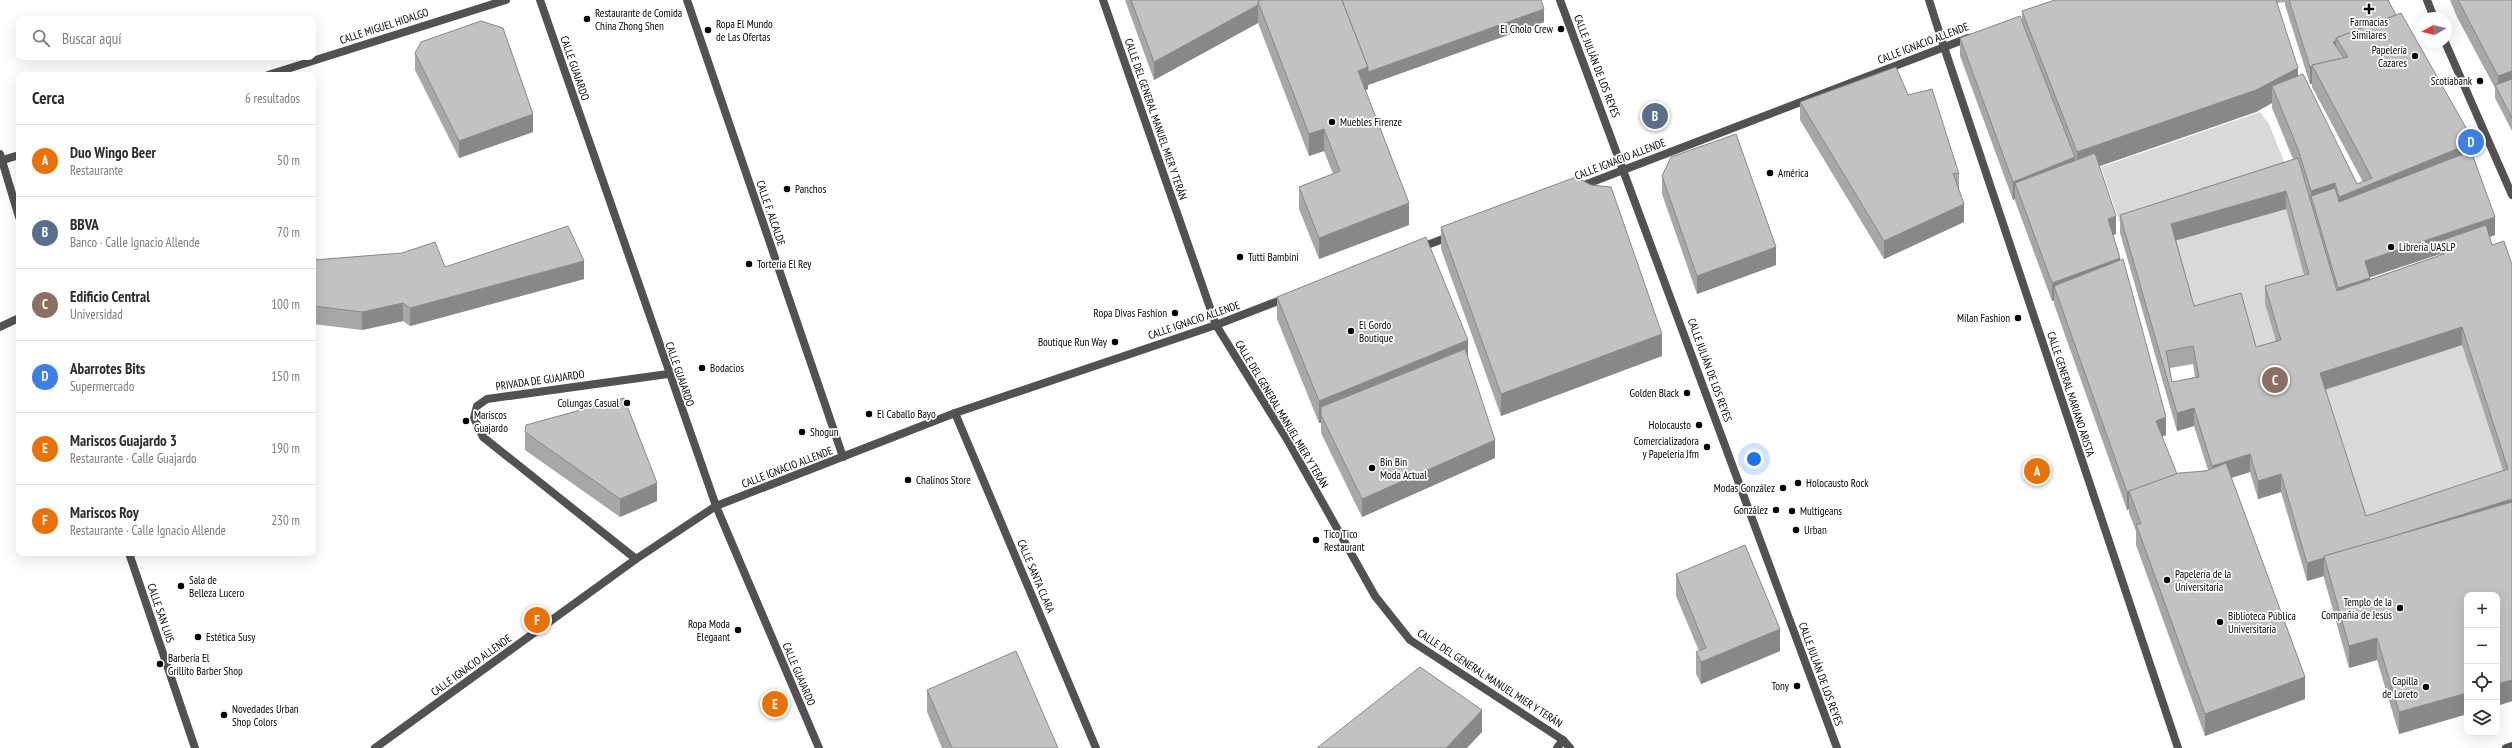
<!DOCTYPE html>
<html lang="es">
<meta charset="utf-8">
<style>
:root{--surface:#fff;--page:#f2f2f3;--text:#2b2b33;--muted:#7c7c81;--line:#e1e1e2;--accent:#000}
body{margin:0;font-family:"PT Sans Narrow",sans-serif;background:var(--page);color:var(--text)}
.controls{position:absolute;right:12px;bottom:12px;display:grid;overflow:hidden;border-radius:8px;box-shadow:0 4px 16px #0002}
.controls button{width:36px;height:36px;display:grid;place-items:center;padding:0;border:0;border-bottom:1px solid var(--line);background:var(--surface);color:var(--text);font:20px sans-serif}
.compass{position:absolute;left:2416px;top:12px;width:36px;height:36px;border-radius:50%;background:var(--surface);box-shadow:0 4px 16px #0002;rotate:262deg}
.you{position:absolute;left:1754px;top:459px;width:14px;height:14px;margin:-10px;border:3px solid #fff;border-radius:50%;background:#1a73e8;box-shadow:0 0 0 6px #1a73e833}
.badge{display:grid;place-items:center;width:26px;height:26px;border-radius:50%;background:var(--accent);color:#fff;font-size:13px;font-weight:700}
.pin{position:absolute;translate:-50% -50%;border:2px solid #fff;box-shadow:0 1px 4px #0006}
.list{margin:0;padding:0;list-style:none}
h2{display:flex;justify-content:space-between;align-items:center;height:52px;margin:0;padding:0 16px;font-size:17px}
h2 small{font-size:13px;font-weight:400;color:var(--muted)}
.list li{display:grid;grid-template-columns:26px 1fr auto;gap:12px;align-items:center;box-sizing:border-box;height:72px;padding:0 16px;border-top:1px solid var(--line)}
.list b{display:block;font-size:15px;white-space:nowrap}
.list p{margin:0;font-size:13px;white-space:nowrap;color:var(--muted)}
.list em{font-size:13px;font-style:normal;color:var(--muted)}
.icon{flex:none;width:22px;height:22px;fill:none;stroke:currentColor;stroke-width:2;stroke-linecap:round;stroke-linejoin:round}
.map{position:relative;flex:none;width:2512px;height:748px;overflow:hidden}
.search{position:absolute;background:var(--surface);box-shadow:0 4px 16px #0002;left:16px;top:16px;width:300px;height:44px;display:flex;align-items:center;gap:10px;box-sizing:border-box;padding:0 14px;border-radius:8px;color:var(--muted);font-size:15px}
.panel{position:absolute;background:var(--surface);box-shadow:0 4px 16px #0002;left:16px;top:72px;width:300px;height:484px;border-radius:8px}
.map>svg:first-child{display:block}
.green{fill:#d9d9d9}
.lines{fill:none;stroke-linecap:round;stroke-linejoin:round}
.pedestrian{stroke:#525252;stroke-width:8}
.minor{stroke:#525252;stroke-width:8}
.wall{fill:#a7a7a7;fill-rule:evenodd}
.shaded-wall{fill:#888}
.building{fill:#c2c2c2;stroke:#888;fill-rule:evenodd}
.poi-dot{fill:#000;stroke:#fff;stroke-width:1.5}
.labels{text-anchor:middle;stroke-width:3.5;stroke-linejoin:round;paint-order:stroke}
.poi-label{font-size:11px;fill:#000;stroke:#fff;text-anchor:start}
.street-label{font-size:11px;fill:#000;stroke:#fff}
</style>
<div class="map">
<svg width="2512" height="748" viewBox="0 0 2512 748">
<rect width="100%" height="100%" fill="#fff"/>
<g class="green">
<polygon points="2260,112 2269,124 2289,174 2124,235 2101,167"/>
<polygon points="2286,209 2309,291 2281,358 2194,324 2171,242"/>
<polygon points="2462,345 2508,487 2366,534 2320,391"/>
</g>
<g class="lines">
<polyline class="pedestrian" points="1929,0 1944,47"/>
<g class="minor">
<polyline points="540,0 716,506 819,748"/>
<polyline points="687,0 843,457"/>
<polyline points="1103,0 1216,325 1288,441 1375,596 1410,640 1563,740 1570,748"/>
<polyline points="1560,0 1837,748"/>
<polyline points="2427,0 2434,18"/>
<polyline points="2445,42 2512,195"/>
<polyline points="1944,47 2178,748"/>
<polyline points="268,75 506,0"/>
<polyline points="0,154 19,217"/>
<polyline points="0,161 19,155"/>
<polyline points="1579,187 1968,38"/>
<polyline points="1419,248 1451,236"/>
<polyline points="0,327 19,318"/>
<polyline points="955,413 1096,748"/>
<polyline points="129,553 195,748"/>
<polyline points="636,559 483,437 474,418 477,406 487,399 668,374"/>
<polyline points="375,748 636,559 716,506 955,413 1216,325 1286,298"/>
<polyline points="1557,748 1563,740"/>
<polyline points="2506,748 2512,746"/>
</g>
</g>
<g class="wall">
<polygon points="1125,0 1541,0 1544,22 1368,85 1368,89 1365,90 1409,225 1319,259 1299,209 1299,187 1333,174 1324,151 1309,156 1258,23 1154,80"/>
<path d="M 2055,0 L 2388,0 L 2474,159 L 2495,235 L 2490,237 L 2492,245 L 2504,241 L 2512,701 L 2399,734 L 2377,660 L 2349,668 L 2324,578 L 2324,576 L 2307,581 L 2281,492 L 2258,499 L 2250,472 L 2231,478 L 2305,699 L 2205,736 L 2136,545 L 2136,531 L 2129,513 L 2129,509 L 2127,510 L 2054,304 L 2054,301 L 2052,301 L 2015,201 L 2015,199 L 2013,200 L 1960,56 L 1960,38 L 2022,20 L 2022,11 ZM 2285,2 L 2285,5 L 2310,84 L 2312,84 L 2312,87 L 2363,182 L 2357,184 L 2298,76 L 2277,3 ZM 2272,103 L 2272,108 L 2293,159 L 2120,215 L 2120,233 L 2177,431 L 2194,426 L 2208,470 L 2177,474 L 2162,437 L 2166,435 L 2113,235 L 2116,234 L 2099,166 L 2256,112 ZM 2286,209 L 2304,275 L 2265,286 L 2265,304 L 2276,341 L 2256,347 L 2194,306 L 2176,240 ZM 2440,254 L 2440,255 L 2370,279 L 2370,277 ZM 2462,345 L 2503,471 L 2366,516 L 2325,390 ZM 2193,364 L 2195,377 L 2172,382 L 2170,368 Z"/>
<polygon points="2450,0 2512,0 2512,131 2495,98 2495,88 2457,17"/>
<polygon points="415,53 533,132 459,158 415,70"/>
<polygon points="1908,95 1959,174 1959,191 1964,222 1884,259 1800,120 1800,102"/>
<polygon points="1662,176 1776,265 1697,294 1662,194"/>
<polygon points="1591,185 1662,356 1501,416 1441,249 1441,227"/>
<polygon points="313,260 445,267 584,279 410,326 403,321 362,330 313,324"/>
<polygon points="1277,297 1468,358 1495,458 1362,517 1321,433 1321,423 1319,423 1277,319"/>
<polygon points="525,432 657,501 620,517 525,450"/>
<polygon points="1676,574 1780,651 1701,684 1696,674 1696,652 1699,651 1676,596"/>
<polygon points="927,690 1058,748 942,748 927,712"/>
</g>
<g class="shaded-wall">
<polygon points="1258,5 1258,23 1154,80 1154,62"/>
<polygon points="1544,9 1544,22 1368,85 1368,72"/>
<polygon points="2336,41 2336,59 2333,42"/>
<polygon points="2312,66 2312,84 2310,84 2310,67"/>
<polygon points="1368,67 1368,89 1358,93 1358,71"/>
<polygon points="2298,68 2298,90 2272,86 2272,103 2256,112 2077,174 2077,152"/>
<polygon points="2512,71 2512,89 2498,91 2498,76"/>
<polygon points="533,114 533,132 459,158 459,141"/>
<polygon points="1324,129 1324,151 1309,156 1309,134"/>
<polygon points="2474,142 2474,164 2339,219 2339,197"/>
<polygon points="2075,157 2075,175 2015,183 2015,199 2013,200 2013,182"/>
<polygon points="2335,183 2335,205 2311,198 2311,191"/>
<polygon points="2286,191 2286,209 2171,242 2171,224"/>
<polygon points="1409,203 1409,225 1319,259 1319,238"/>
<polygon points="1964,204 1964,222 1884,259 1884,241"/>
<polygon points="2116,216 2116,234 2108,237 2108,219"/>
<polygon points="2495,217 2495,235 2444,252 2440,241 2440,254 2365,279 2365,261"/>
<polygon points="1776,247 1776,265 1697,294 1697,276"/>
<polygon points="2120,258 2120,276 2054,286 2054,301 2052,301 2052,283"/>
<polygon points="584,261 584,279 410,326 410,308"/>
<polygon points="2370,278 2370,296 2338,306 2338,288"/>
<polygon points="403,303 403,321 362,330 362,312"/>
<polygon points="2462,327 2462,345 2320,391 2320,373"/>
<polygon points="1662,334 1662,356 1501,416 1501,394"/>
<polygon points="1468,340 1468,362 1321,415 1321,423 1319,423 1319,401"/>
<polygon points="2194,408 2194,426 2177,431 2177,413"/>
<polygon points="2166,417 2166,435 2156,439 2156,421"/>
<polygon points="1495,440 1495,458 1362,517 1362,499"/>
<polygon points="2250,454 2250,472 2212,484 2212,466"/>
<polygon points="2281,474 2281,492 2258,499 2258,481"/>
<polygon points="657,483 657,501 620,517 620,499"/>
<polygon points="2129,491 2129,509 2127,510 2127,492"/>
<polygon points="2512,499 2512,517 2324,558"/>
<polygon points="2324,558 2324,576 2307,581 2307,563"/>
<polygon points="1780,629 1780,651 1701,684 1701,662"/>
<polygon points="2377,638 2377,660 2349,668 2349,646"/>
<polygon points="2305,677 2305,699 2205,736 2205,714"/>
<polygon points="2512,680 2512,701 2497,706 2497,684"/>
<polygon points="2467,693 2467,714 2399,734 2399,712"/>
<polygon points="1482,710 1482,732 1467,748 1446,748"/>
</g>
<g class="building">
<polygon points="1131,0 1262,0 1258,2 1258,5 1154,62"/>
<polygon points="1262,0 1342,0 1368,67 1358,71 1409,203 1319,238 1299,187 1340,171 1324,129 1309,134 1258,2"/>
<polygon points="1342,0 1541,0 1544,9 1368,72 1368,67"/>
<polygon points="2055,0 2276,0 2298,68 2256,90 2077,152 2022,11"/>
<polygon points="2289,0 2388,0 2396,15 2336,38 2336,41 2333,42 2344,58 2312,65 2313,66 2310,67"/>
<polygon points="2458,0 2512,0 2512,71 2498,76"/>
<polygon points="2401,13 2474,142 2339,197 2335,183 2311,191 2298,149 2272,86 2303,74 2357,184 2372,178 2312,65 2348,57 2336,38"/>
<polygon points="2020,16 2075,157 2013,182 1960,38"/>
<polygon points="481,21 503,28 533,114 459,141 415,53 421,42"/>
<polygon points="1896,67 1908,95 1932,89 1959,174 1953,173 1964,204 1884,241 1800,102"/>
<polygon points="2512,79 2512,118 2495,85"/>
<polygon points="1736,134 1776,247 1697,276 1662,176 1671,157"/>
<polygon points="2471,151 2495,217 2365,261 2370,278 2338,288 2311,196 2335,188 2339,202"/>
<polygon points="2095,153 2116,216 2108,219 2120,258 2052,283 2015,183"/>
<path d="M 2298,158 L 2337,291 L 2444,254 L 2440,241 L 2486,225 L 2492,245 L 2504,241 L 2512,265 L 2512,499 L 2381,540 L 2324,556 L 2324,558 L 2307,563 L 2281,474 L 2258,481 L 2250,454 L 2212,466 L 2194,408 L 2177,413 L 2120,215 ZM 2286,191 L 2309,274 L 2265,286 L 2281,340 L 2256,347 L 2241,293 L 2194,306 L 2171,224 ZM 2462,327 L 2508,469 L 2366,516 L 2320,373 ZM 2193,346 L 2199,377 L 2172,382 L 2166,351 Z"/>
<polygon points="1576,177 1591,185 1611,187 1662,334 1501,394 1441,227"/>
<polygon points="568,226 584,261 410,308 403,303 362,312 313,306 313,260 402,253 435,242 445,267"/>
<polygon points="1426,237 1468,340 1319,401 1277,297"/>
<polygon points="2123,259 2166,417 2156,421 2177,474 2127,492 2054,286"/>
<polygon points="1465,349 1495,440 1362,499 1321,415 1321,407"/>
<polygon points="624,398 657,483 620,499 525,432 526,425"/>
<polygon points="2226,463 2305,677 2205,714 2136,524 2141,524 2129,491 2179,473 2206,471"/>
<polygon points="2512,502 2512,680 2497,684 2497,595 2467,595 2467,693 2399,712 2377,638 2349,646 2324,556"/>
<polygon points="1745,545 1780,629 1701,662 1696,652 1706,648 1676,574"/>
<polygon points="1016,651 1058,748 952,748 927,690"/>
<polygon points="1420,667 1482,710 1446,748 1317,748"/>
</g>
<g class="poi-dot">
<path d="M2367 3h4v4h4v4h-4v4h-4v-4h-4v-4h4z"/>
<circle cx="587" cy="19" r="4"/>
<circle cx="1561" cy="29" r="4"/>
<circle cx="708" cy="30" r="4"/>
<circle cx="2415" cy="56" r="4"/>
<circle cx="2480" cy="81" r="4"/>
<circle cx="1332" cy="122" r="4"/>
<circle cx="1770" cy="173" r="4"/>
<circle cx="787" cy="189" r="4"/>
<circle cx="2391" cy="247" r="4"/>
<circle cx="1240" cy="257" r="4"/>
<circle cx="749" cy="264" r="4"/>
<circle cx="1175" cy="313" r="4"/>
<circle cx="2018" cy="318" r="4"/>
<circle cx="1351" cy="331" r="4"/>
<circle cx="1115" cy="342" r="4"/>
<circle cx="702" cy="368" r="4"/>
<circle cx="1687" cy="393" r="4"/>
<circle cx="627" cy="403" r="4"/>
<circle cx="869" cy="414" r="4"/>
<circle cx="466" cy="421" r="4"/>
<circle cx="1699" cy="425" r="4"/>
<circle cx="802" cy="432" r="4"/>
<circle cx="1707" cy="447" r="4"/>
<circle cx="1372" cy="468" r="4"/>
<circle cx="908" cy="480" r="4"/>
<circle cx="1798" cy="483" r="4"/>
<circle cx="1783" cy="488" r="4"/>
<circle cx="1776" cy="510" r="4"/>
<circle cx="1792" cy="511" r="4"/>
<circle cx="1796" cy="530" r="4"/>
<circle cx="1316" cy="540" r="4"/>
<circle cx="2167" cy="580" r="4"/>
<circle cx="181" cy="586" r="4"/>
<circle cx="2400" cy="608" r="4"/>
<circle cx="2220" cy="622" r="4"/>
<circle cx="738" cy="630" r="4"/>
<circle cx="198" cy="637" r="4"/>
<circle cx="160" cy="664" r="4"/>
<circle cx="1797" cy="686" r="4"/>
<circle cx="2426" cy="687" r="4"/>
<circle cx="224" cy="715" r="4"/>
</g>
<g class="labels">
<g class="poi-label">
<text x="595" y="17">Restaurante de Comida<tspan x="595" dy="13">China Zhong Shen</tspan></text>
<text x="2369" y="26" text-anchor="middle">Farmacias<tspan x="2369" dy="13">Similares</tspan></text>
<text x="716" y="28">Ropa El Mundo<tspan x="716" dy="13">de Las Ofertas</tspan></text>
<text x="1553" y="33" text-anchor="end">El Cholo Crew</text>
<text x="2407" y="54" text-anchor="end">Papelería<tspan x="2407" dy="13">Cazares</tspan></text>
<text x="2472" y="85" text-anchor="end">Scotiabank</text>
<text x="1340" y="126">Muebles Firenze</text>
<text x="1778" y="177">América</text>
<text x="795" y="193">Panchos</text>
<text x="2399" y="251">Librería UASLP</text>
<text x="1248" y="261">Tutti Bambini</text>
<text x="757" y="268">Tortería El Rey</text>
<text x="1167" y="317" text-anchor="end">Ropa Divas Fashion</text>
<text x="2010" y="322" text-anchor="end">Milan Fashion</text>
<text x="1359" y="329">El Gordo<tspan x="1359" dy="13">Boutique</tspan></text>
<text x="1107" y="346" text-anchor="end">Boutique Run Way</text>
<text x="710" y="372">Bodacios</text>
<text x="1679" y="397" text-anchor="end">Golden Black</text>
<text x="619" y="407" text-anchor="end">Colungas Casual</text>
<text x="877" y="418">El Caballo Bayo</text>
<text x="474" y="419">Mariscos<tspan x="474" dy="13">Guajardo</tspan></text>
<text x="1691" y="429" text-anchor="end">Holocausto</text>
<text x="810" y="436">Shogun</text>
<text x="1699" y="445" text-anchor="end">Comercializadora<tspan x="1699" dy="13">y Papelería Jfm</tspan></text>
<text x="1380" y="466">Bin Bin<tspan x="1380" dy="13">Moda Actual</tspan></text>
<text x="916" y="484">Chalinos Store</text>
<text x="1806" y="487">Holocausto Rock</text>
<text x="1775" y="492" text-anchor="end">Modas González</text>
<text x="1768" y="514" text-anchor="end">González</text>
<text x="1800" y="515">Multigeans</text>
<text x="1804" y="534">Urban</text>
<text x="1324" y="538">Tico Tico<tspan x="1324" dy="13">Restaurant</tspan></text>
<text x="2175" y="578">Papelería de la<tspan x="2175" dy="13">Universitaria</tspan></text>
<text x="189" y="584">Sala de<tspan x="189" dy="13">Belleza Lucero</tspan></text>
<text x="2392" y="606" text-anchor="end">Templo de la<tspan x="2392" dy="13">Compañía de Jesús</tspan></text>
<text x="2228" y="620">Biblioteca Pública<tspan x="2228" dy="13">Universitaria</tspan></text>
<text x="730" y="628" text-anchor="end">Ropa Moda<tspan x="730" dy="13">Elegaant</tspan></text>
<text x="206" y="641">Estética Susy</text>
<text x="168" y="662">Barbería El<tspan x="168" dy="13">Grillito Barber Shop</tspan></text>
<text x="2418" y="685" text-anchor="end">Capilla<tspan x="2418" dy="13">de Loreto</tspan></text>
<text x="1789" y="690" text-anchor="end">Tony</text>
<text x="232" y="713">Novedades Urban<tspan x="232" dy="13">Shop Colors</tspan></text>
</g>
<g class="street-label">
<text transform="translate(384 26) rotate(-18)" y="4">CALLE MIGUEL HIDALGO</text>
<text transform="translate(1923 43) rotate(-21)" y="4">CALLE IGNACIO ALLENDE</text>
<text transform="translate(1597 66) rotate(69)" y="4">CALLE JULIÁN DE LOS REYES</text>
<text transform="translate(575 68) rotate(71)" y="4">CALLE GUAJARDO</text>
<text transform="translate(1156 119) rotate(71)" y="4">CALLE DEL GENERAL MANUEL MIER Y TERÁN</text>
<text transform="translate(1620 159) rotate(-21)" y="4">CALLE IGNACIO ALLENDE</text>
<text transform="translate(771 213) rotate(71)" y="4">CALLE F. ALCALDE</text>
<text transform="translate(1194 320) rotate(-19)" y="4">CALLE IGNACIO ALLENDE</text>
<text transform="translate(1710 370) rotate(70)" y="4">CALLE JULIÁN DE LOS REYES</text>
<text transform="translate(680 374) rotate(71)" y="4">CALLE GUAJARDO</text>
<text transform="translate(540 380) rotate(-8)" y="4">PRIVADA DE GUAJARDO</text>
<text transform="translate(2071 394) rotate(72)" y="4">CALLE GENERAL MARIANO ARISTA</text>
<text transform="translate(1282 414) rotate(59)" y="4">CALLE DEL GENERAL MANUEL MIER Y TERÁN</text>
<text transform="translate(787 467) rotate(-21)" y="4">CALLE IGNACIO ALLENDE</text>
<text transform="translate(1036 576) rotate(67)" y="4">CALLE SANTA CLARA</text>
<text transform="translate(161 613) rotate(71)" y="4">CALLE SAN LUIS</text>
<text transform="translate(471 665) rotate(-36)" y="4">CALLE IGNACIO ALLENDE</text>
<text transform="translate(799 674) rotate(67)" y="4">CALLE GUAJARDO</text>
<text transform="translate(1821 674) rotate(70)" y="4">CALLE JULIÁN DE LOS REYES</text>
<text transform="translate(1490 678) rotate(33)" y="4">CALLE DEL GENERAL MANUEL MIER Y TERÁN</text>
</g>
</g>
</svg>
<div class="controls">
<button>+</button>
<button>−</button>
<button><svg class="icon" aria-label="locate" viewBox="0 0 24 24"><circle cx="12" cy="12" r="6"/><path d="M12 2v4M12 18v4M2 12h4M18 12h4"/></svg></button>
<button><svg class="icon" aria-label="layers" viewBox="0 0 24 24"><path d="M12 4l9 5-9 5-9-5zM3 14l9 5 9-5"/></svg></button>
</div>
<svg class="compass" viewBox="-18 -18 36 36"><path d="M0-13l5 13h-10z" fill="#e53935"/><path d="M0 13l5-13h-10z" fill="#7c7c81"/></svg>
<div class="you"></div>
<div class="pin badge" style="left:2037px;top:471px;background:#e8710a">A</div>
<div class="pin badge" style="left:1655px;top:116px;background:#5c6f8a">B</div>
<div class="pin badge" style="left:2275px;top:380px;background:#8d6e63">C</div>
<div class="pin badge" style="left:2471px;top:142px;background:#3f7fe0">D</div>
<div class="pin badge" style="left:775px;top:704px;background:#e8710a">E</div>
<div class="pin badge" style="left:537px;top:620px;background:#e8710a">F</div>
<div class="search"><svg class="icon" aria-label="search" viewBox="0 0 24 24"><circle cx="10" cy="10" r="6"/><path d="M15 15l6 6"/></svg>Buscar aquí</div>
<section class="panel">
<h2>Cerca<small>6 resultados</small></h2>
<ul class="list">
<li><span class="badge" style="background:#e8710a">A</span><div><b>Duo Wingo Beer</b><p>Restaurante</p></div><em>50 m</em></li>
<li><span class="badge" style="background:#5c6f8a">B</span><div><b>BBVA</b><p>Banco · Calle Ignacio Allende</p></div><em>70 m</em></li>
<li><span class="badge" style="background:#8d6e63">C</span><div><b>Edificio Central</b><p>Universidad</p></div><em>100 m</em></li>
<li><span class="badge" style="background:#3f7fe0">D</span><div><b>Abarrotes Bits</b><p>Supermercado</p></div><em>150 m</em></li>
<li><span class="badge" style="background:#e8710a">E</span><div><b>Mariscos Guajardo 3</b><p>Restaurante · Calle Guajardo</p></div><em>190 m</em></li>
<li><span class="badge" style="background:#e8710a">F</span><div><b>Mariscos Roy</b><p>Restaurante · Calle Ignacio Allende</p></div><em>230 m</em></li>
</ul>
</section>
</div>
